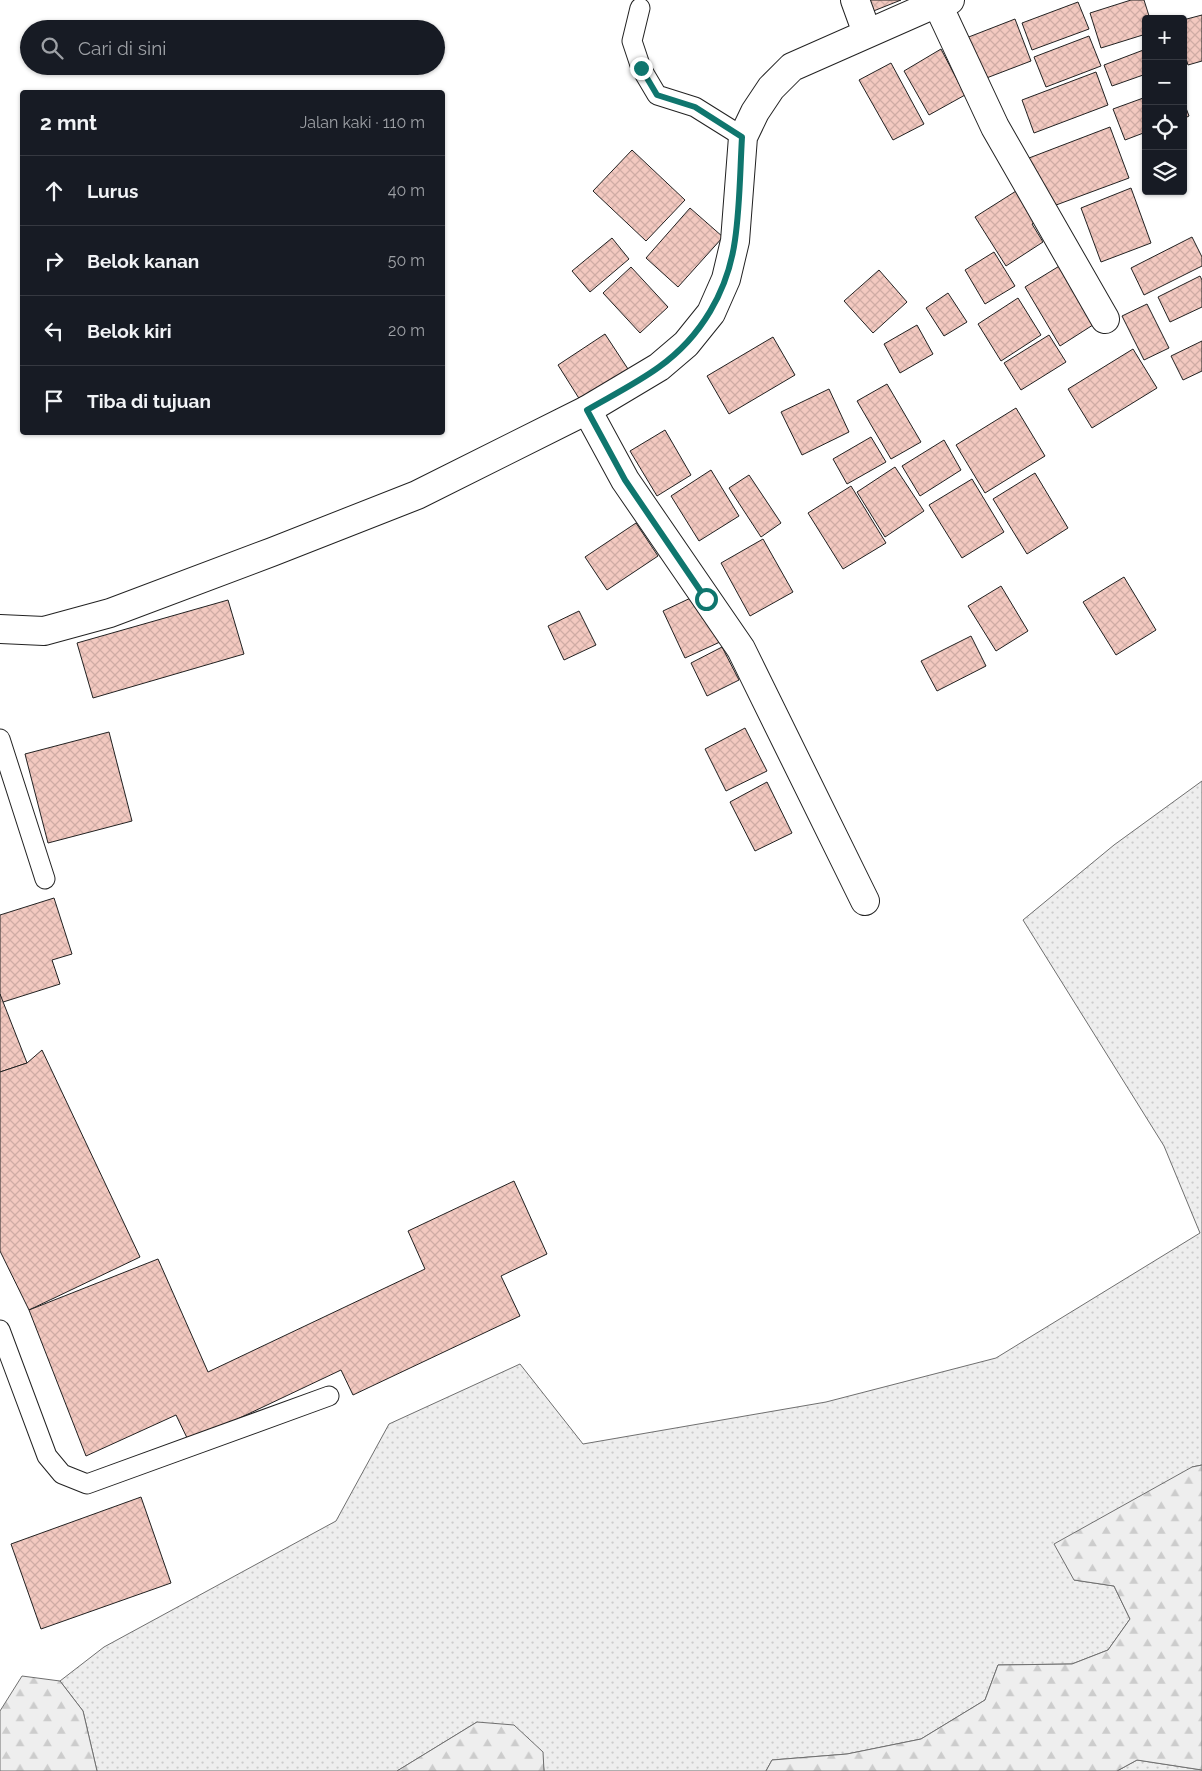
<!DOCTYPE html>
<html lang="id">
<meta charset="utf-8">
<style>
:root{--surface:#171b24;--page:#20242c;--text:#f1f3f6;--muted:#9ea1a6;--line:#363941}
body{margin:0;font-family:Raleway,sans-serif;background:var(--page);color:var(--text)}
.controls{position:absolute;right:15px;top:15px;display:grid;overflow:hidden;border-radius:5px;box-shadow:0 1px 4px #0004}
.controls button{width:45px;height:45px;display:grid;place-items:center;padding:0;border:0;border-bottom:1px solid var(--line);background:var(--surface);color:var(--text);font:25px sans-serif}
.stop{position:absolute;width:15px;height:15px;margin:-11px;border:4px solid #0f766e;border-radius:50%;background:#fff}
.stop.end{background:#0f766e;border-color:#fff;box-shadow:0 1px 5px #0008}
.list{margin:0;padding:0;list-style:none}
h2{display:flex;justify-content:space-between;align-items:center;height:65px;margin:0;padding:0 20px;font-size:21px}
h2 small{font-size:16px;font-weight:400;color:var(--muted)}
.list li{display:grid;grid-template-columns:32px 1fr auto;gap:15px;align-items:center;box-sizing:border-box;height:70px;padding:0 20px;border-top:1px solid var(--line)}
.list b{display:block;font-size:19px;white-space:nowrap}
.list em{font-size:16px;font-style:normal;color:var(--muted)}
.icon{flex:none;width:28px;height:28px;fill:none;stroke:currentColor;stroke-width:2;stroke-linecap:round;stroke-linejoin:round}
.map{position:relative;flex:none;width:1202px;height:1771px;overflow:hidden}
.search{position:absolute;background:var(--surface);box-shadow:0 1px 4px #0004;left:20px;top:20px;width:425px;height:55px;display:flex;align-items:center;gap:12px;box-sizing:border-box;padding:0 18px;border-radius:28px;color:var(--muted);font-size:19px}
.panel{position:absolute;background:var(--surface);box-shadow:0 1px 4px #0004;left:20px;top:90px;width:425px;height:345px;border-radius:5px}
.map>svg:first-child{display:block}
.grass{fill:url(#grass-dots);stroke:#6f6f6f}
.forest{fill:url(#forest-firs);stroke:#6f6f6f}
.building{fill:url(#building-cross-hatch);stroke:#222}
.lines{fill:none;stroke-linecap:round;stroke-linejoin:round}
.service-casing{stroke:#222;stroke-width:21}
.minor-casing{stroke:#222;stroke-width:30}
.tertiary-casing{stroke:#222;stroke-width:30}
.service{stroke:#fff;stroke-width:19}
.minor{stroke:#fff;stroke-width:28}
.tertiary{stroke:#fff;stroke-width:28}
.route{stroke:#0f766e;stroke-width:6}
</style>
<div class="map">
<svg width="1202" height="1771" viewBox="0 0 1202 1771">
<defs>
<pattern id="grass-dots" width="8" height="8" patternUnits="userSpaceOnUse" patternTransform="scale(1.25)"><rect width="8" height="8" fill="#eee"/><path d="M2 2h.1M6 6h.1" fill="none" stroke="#ccc" stroke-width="1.8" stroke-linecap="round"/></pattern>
<pattern id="forest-firs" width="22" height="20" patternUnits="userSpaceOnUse" patternTransform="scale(1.25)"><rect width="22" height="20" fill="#eee"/><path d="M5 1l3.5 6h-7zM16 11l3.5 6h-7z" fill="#ccc"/></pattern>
<pattern id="building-cross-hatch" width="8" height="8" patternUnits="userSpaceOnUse" patternTransform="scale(1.25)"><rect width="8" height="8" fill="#f3c9c0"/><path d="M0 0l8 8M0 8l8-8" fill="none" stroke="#d0aca5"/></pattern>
</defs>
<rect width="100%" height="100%" fill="#fff"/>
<g class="grass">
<polygon points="1202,781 1202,1465 1192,1467 1074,1580 1114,1586 1130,1619 1108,1650 1072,1664 998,1665 985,1700 921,1739 847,1754 772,1760 766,1771 544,1771 542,1752 477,1722 397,1771 97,1771 83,1711 60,1681 104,1647 336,1521 389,1424 520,1364 583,1444 826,1402 996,1358 1200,1233 1164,1146 1023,920 1114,845"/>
<polygon points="1137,1760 1202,1770 1202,1771 1117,1771"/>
</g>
<g class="forest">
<polygon points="1202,1465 1202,1770 1137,1760 1117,1771 766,1771 772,1760 847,1754 921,1739 985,1700 998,1665 1072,1664 1108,1650 1130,1619 1114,1586 1074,1580 1054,1544 1192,1467"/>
<polygon points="22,1676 60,1681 83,1711 97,1771 0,1771 0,1711"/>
<polygon points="477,1722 514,1725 543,1752 544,1771 397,1771"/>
</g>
<g class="building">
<polygon points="866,0 901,0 871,12"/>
<polygon points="1131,0 1144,0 1150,19 1146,19 1146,34 1101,48 1090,13"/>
<polygon points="1078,2 1089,29 1032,50 1022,23"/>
<polygon points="1202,15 1202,61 1188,65 1183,49 1183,20"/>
<polygon points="1015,19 1031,61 976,82 961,40"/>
<polygon points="1089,36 1101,66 1046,87 1034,57"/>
<polygon points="941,49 965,95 929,115 904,71"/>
<polygon points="1146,49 1146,74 1112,86 1104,65"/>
<polygon points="891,63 924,124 893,140 859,80"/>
<polygon points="1096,72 1108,105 1034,133 1022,100"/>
<polygon points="1146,97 1146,132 1125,140 1113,109"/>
<polygon points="1183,100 1189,116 1183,119"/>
<polygon points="1110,127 1129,178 1048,208 1029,158"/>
<polygon points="632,150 685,200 646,241 593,191"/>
<polygon points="1024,186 1043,216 1032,224 1043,242 1006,266 975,217"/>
<polygon points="1131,188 1151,243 1101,262 1081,208"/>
<polygon points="690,208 723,237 678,287 646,258"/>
<polygon points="1192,237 1202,257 1202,266 1144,295 1131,268"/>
<polygon points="612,238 629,259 590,292 572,271"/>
<polygon points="994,252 1015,286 985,304 965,270"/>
<polygon points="1061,265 1096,323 1060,346 1025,287"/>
<polygon points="631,267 668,307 640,333 603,293"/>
<polygon points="879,270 907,302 873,333 844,301"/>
<polygon points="1200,276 1202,280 1202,307 1170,322 1158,297"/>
<polygon points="948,293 967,322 944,336 926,308"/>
<polygon points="1018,298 1041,335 1001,361 978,324"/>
<polygon points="1147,304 1169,348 1144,360 1122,316"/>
<polygon points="917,325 933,354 900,373 884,344"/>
<polygon points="605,334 628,369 580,400 558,365"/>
<polygon points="1049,335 1066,362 1021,390 1004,363"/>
<polygon points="773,337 795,375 729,414 707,376"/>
<polygon points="1202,341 1202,371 1183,380 1171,356"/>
<polygon points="1133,349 1157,388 1092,428 1068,389"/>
<polygon points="887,384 921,442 891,459 857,401"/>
<polygon points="829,389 849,432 802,455 781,412"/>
<polygon points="1016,408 1045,456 985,493 956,445"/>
<polygon points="665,430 691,475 657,496 630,451"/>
<polygon points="871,437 886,462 847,484 833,459"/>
<polygon points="944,440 961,470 920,496 902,466"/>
<polygon points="895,467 924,511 885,537 857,492"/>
<polygon points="711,470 739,516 699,541 671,496"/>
<polygon points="1035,473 1068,528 1027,554 993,499"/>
<polygon points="749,475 781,523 761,537 729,488"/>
<polygon points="972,479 1004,532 962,558 929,505"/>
<polygon points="851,486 886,543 843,569 808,513"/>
<polygon points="636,523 658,556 607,590 585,557"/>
<polygon points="763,539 793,592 750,616 721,563"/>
<polygon points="1124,577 1156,630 1116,655 1083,602"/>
<polygon points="1001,586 1028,631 996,651 968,606"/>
<polygon points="697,595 720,642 685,658 663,611"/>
<polygon points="228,600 244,654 93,698 77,643"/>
<polygon points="579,611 596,645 564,660 548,626"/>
<polygon points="971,636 986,666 937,691 921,661"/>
<polygon points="722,647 739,680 707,696 691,663"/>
<polygon points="745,728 767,771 726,791 705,749"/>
<polygon points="109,732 132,821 48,843 25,754"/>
<polygon points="767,782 792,833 755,851 730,802"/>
<polygon points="54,898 72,954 52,960 60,984 0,1003 0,915"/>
<polygon points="0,994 27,1063 0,1072"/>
<polygon points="42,1050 140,1257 29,1310 0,1251 0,1072 27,1063"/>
<polygon points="514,1181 547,1254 501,1276 520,1316 353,1395 341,1370 189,1442 176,1415 86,1456 29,1310 158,1259 208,1372 425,1269 408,1231"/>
<polygon points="141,1497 171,1583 41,1629 11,1544"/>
</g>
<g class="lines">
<g class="service-casing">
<g id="service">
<polyline points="640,8 632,41 641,68 657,95 695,107 743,137"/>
<polyline points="0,739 45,879"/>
<polyline points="0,1330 47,1456 62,1474 87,1484 329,1396"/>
</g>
</g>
<g class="minor-casing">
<g id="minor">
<polyline points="855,0 867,33"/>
<polyline points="937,3 995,127 1105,319"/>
<polyline points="587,410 625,480 741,649 865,901"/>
</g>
</g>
<g class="tertiary-casing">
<polyline id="tertiary" points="0,629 44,631 110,613 272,552 417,495 587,410 659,367 686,344 711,313 726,279 735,241 743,137 755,112 771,88 792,67 937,3 950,0"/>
</g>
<use href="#service" class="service"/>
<use href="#minor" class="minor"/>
<use href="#tertiary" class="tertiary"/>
</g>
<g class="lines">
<path class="route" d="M 641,68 L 657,95 L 695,107 L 742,137 C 740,171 740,206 735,240 C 728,291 701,337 659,367 C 637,383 611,396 587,410 L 625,480 L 706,599"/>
</g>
</svg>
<div class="controls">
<button>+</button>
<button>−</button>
<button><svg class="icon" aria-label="locate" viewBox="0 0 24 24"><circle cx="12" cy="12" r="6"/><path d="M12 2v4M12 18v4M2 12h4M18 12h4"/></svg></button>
<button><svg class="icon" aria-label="layers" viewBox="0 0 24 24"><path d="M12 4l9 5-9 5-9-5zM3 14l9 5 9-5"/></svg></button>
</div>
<div class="stop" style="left:706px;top:599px"></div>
<div class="stop end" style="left:641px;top:68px"></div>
<div class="search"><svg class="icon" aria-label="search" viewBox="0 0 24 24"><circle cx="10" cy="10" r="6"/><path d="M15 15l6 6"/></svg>Cari di sini</div>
<section class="panel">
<h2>2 mnt<small>Jalan kaki · 110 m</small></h2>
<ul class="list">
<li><svg class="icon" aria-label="ahead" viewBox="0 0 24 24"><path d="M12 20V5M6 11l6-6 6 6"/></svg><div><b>Lurus</b></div><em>40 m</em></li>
<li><svg class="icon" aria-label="right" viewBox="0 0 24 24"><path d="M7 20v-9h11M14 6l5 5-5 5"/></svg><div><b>Belok kanan</b></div><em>50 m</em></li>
<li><svg class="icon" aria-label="left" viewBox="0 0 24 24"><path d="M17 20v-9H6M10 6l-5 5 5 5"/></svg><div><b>Belok kiri</b></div><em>20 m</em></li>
<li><svg class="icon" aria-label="arrive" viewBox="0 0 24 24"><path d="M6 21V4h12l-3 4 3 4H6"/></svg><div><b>Tiba di tujuan</b></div></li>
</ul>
</section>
</div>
